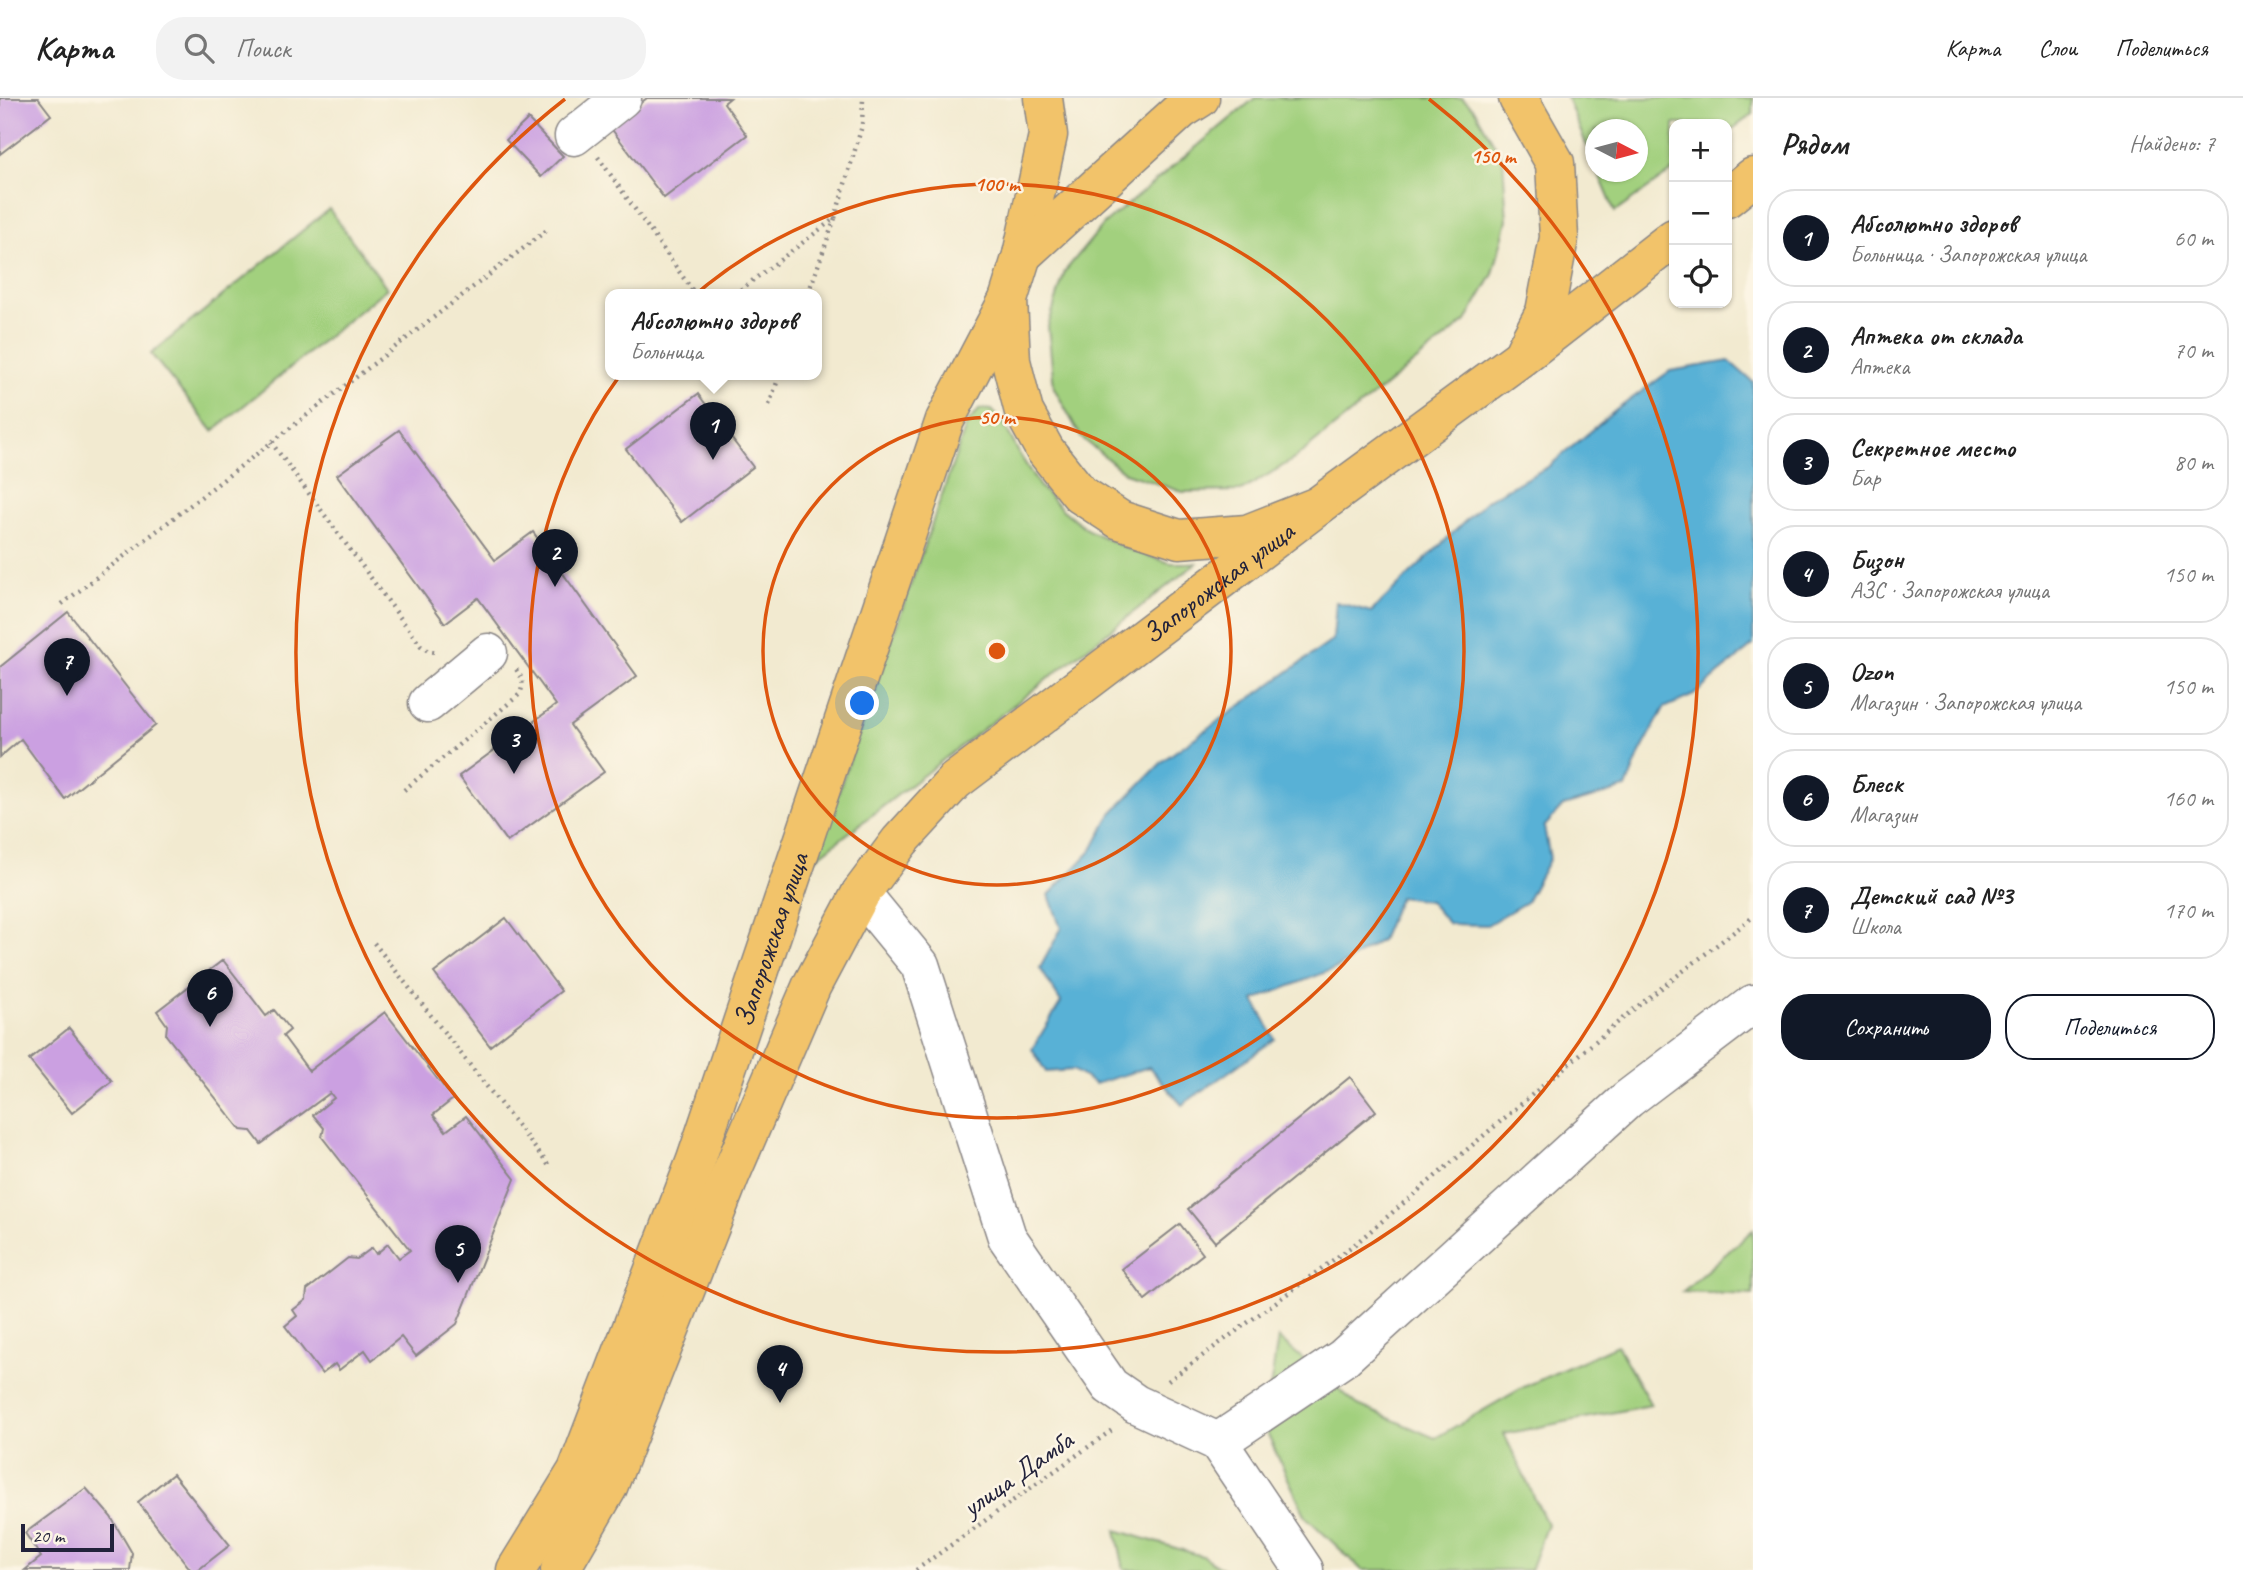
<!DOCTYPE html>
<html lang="ru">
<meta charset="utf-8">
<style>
:root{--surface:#fff;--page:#f2f2f2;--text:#222;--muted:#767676;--line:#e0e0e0;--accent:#111827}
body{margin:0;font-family:Caveat,sans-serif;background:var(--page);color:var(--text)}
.controls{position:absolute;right:21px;top:21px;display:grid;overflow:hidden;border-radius:14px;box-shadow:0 2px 5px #0004}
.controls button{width:63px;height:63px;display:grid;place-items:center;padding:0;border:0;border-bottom:2px solid var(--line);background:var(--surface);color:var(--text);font:35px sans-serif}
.compass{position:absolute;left:1585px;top:21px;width:63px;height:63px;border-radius:50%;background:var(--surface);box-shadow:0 2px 5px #0004;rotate:96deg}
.scale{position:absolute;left:21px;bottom:18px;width:93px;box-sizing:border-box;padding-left:7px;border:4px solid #22223b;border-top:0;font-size:19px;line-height:24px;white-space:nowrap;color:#22223b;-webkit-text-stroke:5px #fcf5e5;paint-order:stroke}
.you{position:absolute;left:863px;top:606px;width:24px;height:24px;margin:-18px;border:5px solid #fff;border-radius:50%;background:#1a73e8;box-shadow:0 0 0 10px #1a73e833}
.badge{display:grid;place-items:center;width:46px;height:46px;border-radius:50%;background:var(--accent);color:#fff;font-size:23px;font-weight:700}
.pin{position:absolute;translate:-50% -58px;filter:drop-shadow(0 2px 4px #0008)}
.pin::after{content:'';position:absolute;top:37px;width:24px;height:21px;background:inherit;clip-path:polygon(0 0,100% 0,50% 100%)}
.popup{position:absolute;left:605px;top:191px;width:217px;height:91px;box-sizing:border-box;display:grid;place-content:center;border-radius:14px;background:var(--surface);filter:drop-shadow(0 2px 5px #0005);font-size:23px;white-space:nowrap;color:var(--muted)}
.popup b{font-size:26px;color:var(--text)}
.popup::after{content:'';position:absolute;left:50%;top:100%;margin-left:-14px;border:14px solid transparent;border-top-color:var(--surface)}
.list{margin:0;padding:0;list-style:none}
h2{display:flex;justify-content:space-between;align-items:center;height:91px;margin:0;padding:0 28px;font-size:30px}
h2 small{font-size:23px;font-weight:400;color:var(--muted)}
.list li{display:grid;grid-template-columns:46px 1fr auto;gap:21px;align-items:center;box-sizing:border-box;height:98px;margin:0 14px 14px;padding:0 14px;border:2px solid var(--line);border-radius:28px}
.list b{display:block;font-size:26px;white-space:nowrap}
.list p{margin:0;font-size:23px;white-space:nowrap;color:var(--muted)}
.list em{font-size:23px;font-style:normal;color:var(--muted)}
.actions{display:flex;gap:14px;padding:21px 28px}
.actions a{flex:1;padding:16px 0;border:2px solid var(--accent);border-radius:28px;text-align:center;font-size:24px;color:var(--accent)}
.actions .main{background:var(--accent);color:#fff}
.icon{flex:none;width:38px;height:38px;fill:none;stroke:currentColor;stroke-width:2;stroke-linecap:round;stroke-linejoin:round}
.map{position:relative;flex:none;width:1753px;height:1472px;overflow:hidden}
header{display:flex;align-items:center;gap:42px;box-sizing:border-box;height:98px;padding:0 35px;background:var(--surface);border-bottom:2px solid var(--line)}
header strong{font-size:33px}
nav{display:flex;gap:38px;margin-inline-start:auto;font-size:24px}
.search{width:490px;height:63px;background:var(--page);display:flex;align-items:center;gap:18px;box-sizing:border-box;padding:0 24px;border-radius:28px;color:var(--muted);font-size:26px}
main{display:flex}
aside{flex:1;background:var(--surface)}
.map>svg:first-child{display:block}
.green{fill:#a2d07e;stroke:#62795c;stroke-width:2}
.water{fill:#58b1d6;stroke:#3d6a88;stroke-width:2}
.building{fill:#cba0e1}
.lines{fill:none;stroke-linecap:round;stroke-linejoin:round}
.minor-casing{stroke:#8a8686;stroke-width:41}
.major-casing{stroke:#8a8686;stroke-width:41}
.path{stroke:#8a8686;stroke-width:4.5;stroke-dasharray:2 5;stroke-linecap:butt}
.minor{stroke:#fff;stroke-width:38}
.major{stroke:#f2c36a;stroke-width:38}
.ring{fill:none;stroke:#de560e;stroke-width:3.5}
.labels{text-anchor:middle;stroke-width:5;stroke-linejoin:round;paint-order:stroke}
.street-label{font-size:28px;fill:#22223b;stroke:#fcf5e5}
.centre{fill:#de560e;stroke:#fcf5e5;stroke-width:3.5}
.ring-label{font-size:21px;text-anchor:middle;font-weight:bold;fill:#de560e;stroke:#fcf5e5;stroke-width:5;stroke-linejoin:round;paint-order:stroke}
</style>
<header>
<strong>Карта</strong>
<div class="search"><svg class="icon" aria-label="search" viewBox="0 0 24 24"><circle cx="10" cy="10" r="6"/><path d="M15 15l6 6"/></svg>Поиск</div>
<nav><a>Карта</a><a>Слои</a><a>Поделиться</a></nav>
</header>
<main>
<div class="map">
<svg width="1753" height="1472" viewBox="0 0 1753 1472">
<rect width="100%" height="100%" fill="#fcf5e5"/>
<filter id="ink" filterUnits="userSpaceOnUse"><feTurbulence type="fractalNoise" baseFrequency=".0143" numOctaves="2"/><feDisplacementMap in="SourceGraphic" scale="14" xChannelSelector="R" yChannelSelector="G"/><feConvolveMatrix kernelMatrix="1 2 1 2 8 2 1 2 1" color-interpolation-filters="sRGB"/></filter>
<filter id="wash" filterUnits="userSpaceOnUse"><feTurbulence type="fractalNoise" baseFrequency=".00686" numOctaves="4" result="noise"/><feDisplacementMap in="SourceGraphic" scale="28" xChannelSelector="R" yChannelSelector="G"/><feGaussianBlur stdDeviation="1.57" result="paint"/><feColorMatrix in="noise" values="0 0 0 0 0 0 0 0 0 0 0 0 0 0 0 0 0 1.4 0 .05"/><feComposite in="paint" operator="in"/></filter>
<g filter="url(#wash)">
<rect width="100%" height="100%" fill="#f2ead0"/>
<g class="green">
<polygon points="1255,0 1462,0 1474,11 1503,61 1507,122 1493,176 1466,223 1294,361 1241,393 1183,394 1125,375 1081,339 1054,290 1048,228 1065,173 1104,126"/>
<polygon points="1567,0 1753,0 1753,16 1727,35 1727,26 1674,26 1674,72 1615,114 1598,74 1638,74 1638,32 1596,32 1595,68"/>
<polygon points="329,111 387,190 213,333 151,256"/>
<polygon points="980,311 992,312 1003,324 1020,357 1040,389 1063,412 1088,432 1128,451 1170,465 1197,465 815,761 967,325"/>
<polygon points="1753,1132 1753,1197 1682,1194"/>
<polygon points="1278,1240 1358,1307 1435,1340 1524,1289 1617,1247 1651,1307 1504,1336 1547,1426 1530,1472 1362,1472 1306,1419 1264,1329"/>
<polygon points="1116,1432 1202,1458 1225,1472 1124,1472"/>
</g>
<polygon class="water" points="1729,263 1753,284 1753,547 1694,597 1664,610 1640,655 1626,690 1563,708 1544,729 1550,760 1526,804 1487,827 1449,826 1429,803 1399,799 1381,842 1339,869 1254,902 1275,941 1182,1007 1149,969 1095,986 1073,972 1046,974 1032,951 1061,904 1040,870 1061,831 1049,797 1092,752 1111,716 1165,661 1333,542 1336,504 1371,514 1488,401 1548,369 1616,312 1670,273"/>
<g id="blocks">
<g class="building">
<polygon points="0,0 38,0 51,17 0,56"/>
<polygon points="647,0 730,0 724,5 747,37 664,100 610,29"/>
<polygon points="528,21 563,58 541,79 506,42"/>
<polygon points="698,296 753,369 682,424 626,351"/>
<polygon points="399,332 495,462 533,434 637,578 570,627 604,674 507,744 459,678 556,607 478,500 445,525 337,377"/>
<polygon points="68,514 156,627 65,701 21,641 0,659 0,569"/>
<polygon points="506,820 561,893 490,948 434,875"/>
<polygon points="223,862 266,918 274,912 290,932 283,938 309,973 385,914 453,1001 433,1017 446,1033 466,1018 515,1081 457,1226 416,1258 401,1239 372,1262 365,1252 339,1272 335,1266 322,1276 285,1228 297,1218 293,1212 306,1202 307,1192 348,1160 357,1161 372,1150 376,1156 388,1146 399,1160 410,1152 322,1039 324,1030 313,1017 334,1000 330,995 261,1046 251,1033 241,1032 166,937 167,927 157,913"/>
<polygon points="69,930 112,983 72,1015 29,962"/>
<polygon points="1350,979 1376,1013 1215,1144 1188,1111"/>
<polygon points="1180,1126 1203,1156 1145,1202 1122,1171"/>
<polygon points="173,1376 230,1447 198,1472 191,1472 138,1404"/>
<polygon points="86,1390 111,1419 132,1455 130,1472 25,1472 41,1459 25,1435"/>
</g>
</g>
</g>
<g filter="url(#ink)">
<use href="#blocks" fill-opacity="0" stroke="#8a8686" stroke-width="2"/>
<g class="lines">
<g class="minor-casing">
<g id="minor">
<polyline points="574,38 622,0"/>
<polyline points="428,605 488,555"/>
<polyline points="861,795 920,867 1007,1139 1110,1288 1136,1306 1218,1344 1304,1472"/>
<polyline points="1218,1344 1343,1260 1628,1001 1753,906"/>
</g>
</g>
<g class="major-casing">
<g id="major">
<polyline points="1043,0 1048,37 1022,157 1008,202 1011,263 1024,314 1045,352 1080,396 1120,422 1179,441 1247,436 1318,408 1520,260 1674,140"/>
<polyline points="1518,0 1555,65 1559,140 1545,214 1525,252"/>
<polyline points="1727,100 1753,79"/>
<polyline points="1022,157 1181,12 1200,0"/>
<path id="s1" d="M 516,1472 L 577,1373 L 696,1062 L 945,322 L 1008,202"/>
<path id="s2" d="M 560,1472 L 608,1389 L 730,1078 L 812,887 L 861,795 L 900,743 L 955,683 L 1318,408"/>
</g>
</g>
<g class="path">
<polyline points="598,59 695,196"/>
<polyline points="835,120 862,28 863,0"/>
<polyline points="735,196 835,120 808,196"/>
<polyline points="769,307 780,276"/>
<polyline points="271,344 421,548 428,553 435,554"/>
<polyline points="62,506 547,132"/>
<path d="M 404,692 L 520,596 C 524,585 523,581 516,571"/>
<polyline points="374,845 550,1069"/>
<polyline points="1168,1283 1355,1146 1629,915 1753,819"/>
<polyline points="916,1472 1112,1332"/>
</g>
<use href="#minor" class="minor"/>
<use href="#major" class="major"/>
</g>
</g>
<g class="ring">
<circle cx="997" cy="553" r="234"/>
<circle cx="997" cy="553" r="467"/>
<path d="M1429 1A701 701 0 1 1 565 1"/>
</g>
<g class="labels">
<g class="street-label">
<text dy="10" stroke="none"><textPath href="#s2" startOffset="1218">Запорожская улица</textPath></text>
<text dy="10" stroke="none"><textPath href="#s1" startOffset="682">Запорожская улица</textPath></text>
<text transform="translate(1017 1375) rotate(-35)" y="10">улица Дамба</text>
</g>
</g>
<circle cx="997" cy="553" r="10" class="centre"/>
<g class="ring-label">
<text x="1493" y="65">150 m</text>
<text x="997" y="93">100 m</text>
<text x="997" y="326">50 m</text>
</g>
</svg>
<div class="controls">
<button>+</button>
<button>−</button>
<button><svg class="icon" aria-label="locate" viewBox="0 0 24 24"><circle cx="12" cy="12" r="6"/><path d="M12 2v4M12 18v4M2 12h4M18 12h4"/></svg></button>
</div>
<svg class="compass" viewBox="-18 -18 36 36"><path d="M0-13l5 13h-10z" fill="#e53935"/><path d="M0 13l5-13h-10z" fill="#767676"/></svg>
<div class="scale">20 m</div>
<div class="you"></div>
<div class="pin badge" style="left:713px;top:362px">1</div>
<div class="popup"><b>Абсолютно здоров</b>Больница</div>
<div class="pin badge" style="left:555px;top:489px">2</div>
<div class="pin badge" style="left:514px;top:676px">3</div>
<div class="pin badge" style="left:780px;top:1305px">4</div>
<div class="pin badge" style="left:458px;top:1185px">5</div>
<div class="pin badge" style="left:210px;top:929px">6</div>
<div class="pin badge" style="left:67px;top:598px">7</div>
</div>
<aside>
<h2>Рядом<small>Найдено: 7</small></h2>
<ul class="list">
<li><span class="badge">1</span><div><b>Абсолютно здоров</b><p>Больница · Запорожская улица</p></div><em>60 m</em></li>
<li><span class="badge">2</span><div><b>Аптека от склада</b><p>Аптека</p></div><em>70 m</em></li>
<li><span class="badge">3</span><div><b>Секретное место</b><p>Бар</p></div><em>80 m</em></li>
<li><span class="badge">4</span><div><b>Бизон</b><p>АЗС · Запорожская улица</p></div><em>150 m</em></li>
<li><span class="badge">5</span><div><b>Ozon</b><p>Магазин · Запорожская улица</p></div><em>150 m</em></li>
<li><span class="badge">6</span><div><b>Блеск</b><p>Магазин</p></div><em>160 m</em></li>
<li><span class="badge">7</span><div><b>Детский сад №3</b><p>Школа</p></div><em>170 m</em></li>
</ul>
<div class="actions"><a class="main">Сохранить</a><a>Поделиться</a></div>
</aside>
</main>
